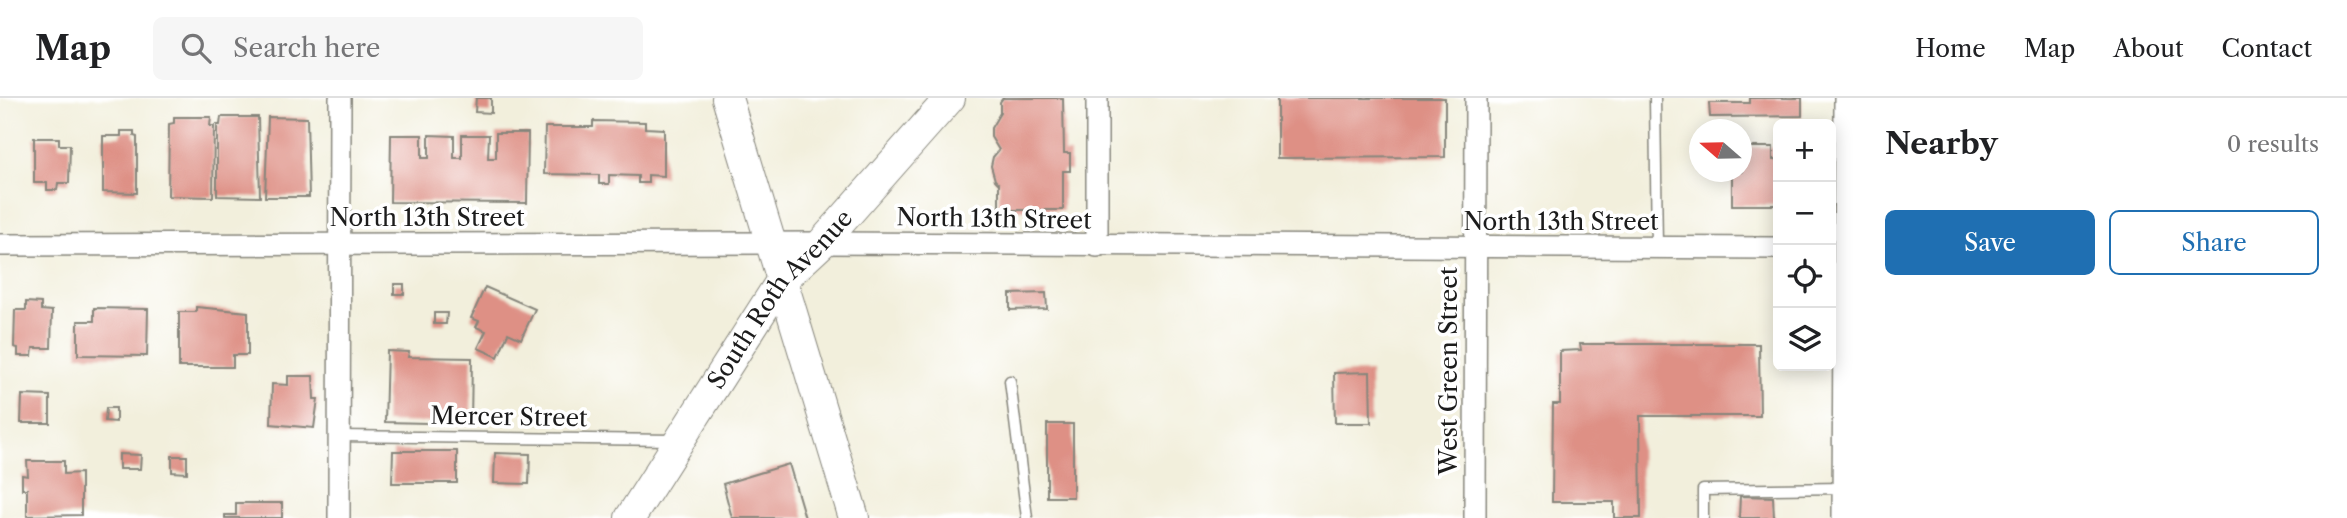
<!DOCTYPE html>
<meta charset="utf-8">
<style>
:root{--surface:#fff;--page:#f6f6f6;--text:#202124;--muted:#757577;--line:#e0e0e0;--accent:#1f6fb2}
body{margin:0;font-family:"Libre Caslon Text",serif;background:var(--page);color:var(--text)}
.controls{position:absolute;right:21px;top:21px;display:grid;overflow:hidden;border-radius:10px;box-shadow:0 4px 18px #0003}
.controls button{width:63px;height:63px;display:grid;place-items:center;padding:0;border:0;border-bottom:2px solid var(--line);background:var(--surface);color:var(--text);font:35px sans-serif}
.compass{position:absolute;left:1689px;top:21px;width:63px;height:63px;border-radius:50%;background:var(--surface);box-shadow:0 4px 18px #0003;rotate:290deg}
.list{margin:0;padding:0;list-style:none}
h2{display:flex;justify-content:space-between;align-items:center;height:91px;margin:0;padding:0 28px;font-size:30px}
h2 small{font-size:23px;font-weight:400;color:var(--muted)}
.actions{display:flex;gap:14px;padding:21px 28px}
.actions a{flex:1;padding:16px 0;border:2px solid var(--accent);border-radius:10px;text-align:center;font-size:24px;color:var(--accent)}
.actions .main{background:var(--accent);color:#fff}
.icon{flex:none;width:38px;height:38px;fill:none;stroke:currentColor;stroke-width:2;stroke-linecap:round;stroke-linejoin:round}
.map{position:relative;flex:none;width:1857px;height:420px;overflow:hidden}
header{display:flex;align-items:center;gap:42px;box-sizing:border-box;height:98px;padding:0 35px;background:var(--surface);border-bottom:2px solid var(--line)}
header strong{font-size:33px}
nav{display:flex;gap:38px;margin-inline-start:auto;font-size:24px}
.search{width:490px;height:63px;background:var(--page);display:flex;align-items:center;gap:18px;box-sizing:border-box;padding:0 24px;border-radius:10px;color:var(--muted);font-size:26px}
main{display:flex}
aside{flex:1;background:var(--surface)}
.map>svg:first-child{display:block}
.building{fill:#de9085}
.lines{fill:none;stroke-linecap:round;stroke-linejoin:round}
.lane-casing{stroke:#87867c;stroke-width:13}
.street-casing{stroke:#87867c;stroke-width:24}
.secondary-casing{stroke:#87867c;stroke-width:32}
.primary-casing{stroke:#87867c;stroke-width:36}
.lane{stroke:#fff;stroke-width:10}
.street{stroke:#fff;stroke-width:21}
.secondary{stroke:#fff;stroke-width:30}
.primary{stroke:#fff;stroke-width:33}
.labels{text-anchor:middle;stroke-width:7;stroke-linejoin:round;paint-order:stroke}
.street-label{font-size:24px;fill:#1c1c1c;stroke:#fff}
</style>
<header>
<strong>Map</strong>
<div class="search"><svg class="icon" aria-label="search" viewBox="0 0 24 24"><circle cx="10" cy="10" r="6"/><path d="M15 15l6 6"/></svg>Search here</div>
<nav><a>Home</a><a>Map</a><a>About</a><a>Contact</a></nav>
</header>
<main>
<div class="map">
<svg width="1857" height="420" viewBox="0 0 1857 420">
<rect width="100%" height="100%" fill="#fff"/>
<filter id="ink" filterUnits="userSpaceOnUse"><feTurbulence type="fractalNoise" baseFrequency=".0143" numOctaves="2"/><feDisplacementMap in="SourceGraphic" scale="14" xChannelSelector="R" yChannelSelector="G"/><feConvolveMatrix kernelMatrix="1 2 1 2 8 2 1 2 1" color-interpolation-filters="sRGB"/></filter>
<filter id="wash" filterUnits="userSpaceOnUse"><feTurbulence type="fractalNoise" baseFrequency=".00686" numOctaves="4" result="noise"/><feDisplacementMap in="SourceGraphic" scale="28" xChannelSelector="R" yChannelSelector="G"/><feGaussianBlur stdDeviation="1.57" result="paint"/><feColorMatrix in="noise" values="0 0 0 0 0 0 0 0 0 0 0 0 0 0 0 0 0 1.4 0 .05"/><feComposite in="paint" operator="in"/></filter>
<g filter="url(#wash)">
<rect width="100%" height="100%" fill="#f2efdc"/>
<g id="blocks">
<g class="building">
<polygon points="476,0 491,0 491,15 475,14"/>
<polygon points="1003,0 1063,0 1064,55 1070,55 1070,73 1063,73 1063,112 999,112 999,86 995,82 991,68 993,59 999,52 991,39 991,30 1000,15 1000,4"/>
<polygon points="1277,0 1445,0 1445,59 1277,60"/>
<polygon points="1750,0 1802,0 1802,18 1710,19 1709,5 1750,5"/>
<polygon points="174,19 211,19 210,28 214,28 213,99 168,98 169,26 174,25"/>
<polygon points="221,19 258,19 260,99 217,98 217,27 220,27"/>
<polygon points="268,19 307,20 309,99 265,99"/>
<polygon points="593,23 645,24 645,30 664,31 664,78 648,77 648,85 638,85 638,78 609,77 609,86 599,86 599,77 544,76 545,29 593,29"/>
<polygon points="121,33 134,33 134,38 137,39 137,95 103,94 103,38 121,38"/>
<polygon points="496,35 528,35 527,105 390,104 391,37 422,37 422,60 429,60 429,37 454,38 454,60 462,60 462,37 489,37 488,60 496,60"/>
<polygon points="34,40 59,40 59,47 70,47 69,85 58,85 57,92 47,92 47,85 34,85"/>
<polygon points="1742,49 1773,49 1773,62 1778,62 1778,107 1732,107 1732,74 1742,74"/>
<rect x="394" y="186" width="10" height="10"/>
<polygon points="485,189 535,211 521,241 508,235 498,259 478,250 486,233 476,229 479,223 471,220"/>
<polygon points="1046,195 1047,211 1010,212 1010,196"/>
<polygon points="26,204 41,205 41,212 52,213 51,250 33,250 32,258 18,258 18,250 14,249 15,212 26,212"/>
<polygon points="196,209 248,214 248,257 233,257 233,269 179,269 179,214 196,214"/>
<polygon points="94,210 148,211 147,258 78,257 78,223 94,223"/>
<polygon points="434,215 447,215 446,226 434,226"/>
<polygon points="1580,246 1759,246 1760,318 1640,318 1641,420 1614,420 1614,404 1552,404 1553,306 1560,306 1560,253 1581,252"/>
<polygon points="387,253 409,254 408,259 472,260 471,326 385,324"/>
<polygon points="1370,274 1371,325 1335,325 1334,275"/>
<polygon points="288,278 313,278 314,301 318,301 314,330 271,326 272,286 288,287"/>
<polygon points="22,297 50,298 50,325 21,325"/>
<polygon points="106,310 116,310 116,324 105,323"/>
<rect x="1047" y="326" width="26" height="73"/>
<polygon points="393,353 457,353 457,385 392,385"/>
<polygon points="495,355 530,356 529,386 494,385"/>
<polygon points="119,356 141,357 140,371 119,371"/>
<polygon points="172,358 187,358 187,375 172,374"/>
<polygon points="27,363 64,363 64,376 81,375 81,417 27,418 27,391 22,391 22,377 28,378"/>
<polygon points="789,366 805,420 732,420 723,386"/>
<polygon points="1740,398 1773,399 1774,420 1739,420"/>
<polygon points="236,405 282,405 282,420 225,420 225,417 236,417"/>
</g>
</g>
</g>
<g filter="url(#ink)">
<use href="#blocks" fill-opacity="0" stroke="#87867c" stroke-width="2"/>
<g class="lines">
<g class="lane-casing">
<g id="lane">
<polyline points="1655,0 1657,150"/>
<polyline points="1010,283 1027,420"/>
<polyline points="339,338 675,342"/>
<polyline points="1703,420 1703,392 1846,390"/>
</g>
</g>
<g class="street-casing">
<g id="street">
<polyline points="0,147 822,145 1778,150"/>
<polyline points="1097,148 1097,0"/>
<polyline points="339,420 340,0"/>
<polyline points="1475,420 1476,0"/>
</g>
</g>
<g class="secondary-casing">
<g id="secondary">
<polyline points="727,0 854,420"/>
<path id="s1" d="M 630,420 L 781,183 L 822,145 L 950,0"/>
</g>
</g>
<g class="primary-casing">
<polyline id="primary" points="1849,420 1851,0"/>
</g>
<use href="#lane" class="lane"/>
<use href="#street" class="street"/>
<use href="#secondary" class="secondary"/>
<use href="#primary" class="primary"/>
</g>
</g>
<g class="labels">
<g class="street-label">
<text x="427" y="128">North 13th Street</text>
<text transform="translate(994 121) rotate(1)" y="8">North 13th Street</text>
<text x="1561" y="132">North 13th Street</text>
<text dy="8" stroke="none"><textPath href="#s1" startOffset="266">South Roth Avenue</textPath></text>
<text transform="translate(1449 273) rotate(-90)" y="8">West Green Street</text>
<text transform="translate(509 319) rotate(1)" y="8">Mercer Street</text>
</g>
</g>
</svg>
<div class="controls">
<button>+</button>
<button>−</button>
<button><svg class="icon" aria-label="locate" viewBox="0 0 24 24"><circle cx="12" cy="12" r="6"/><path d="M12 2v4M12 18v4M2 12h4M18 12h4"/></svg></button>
<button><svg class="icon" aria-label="layers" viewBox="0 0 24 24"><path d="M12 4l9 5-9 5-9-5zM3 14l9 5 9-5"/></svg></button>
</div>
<svg class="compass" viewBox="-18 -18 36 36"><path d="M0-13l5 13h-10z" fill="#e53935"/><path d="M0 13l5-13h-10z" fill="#757577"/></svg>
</div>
<aside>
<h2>Nearby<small>0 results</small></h2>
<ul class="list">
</ul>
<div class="actions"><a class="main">Save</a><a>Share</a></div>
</aside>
</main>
